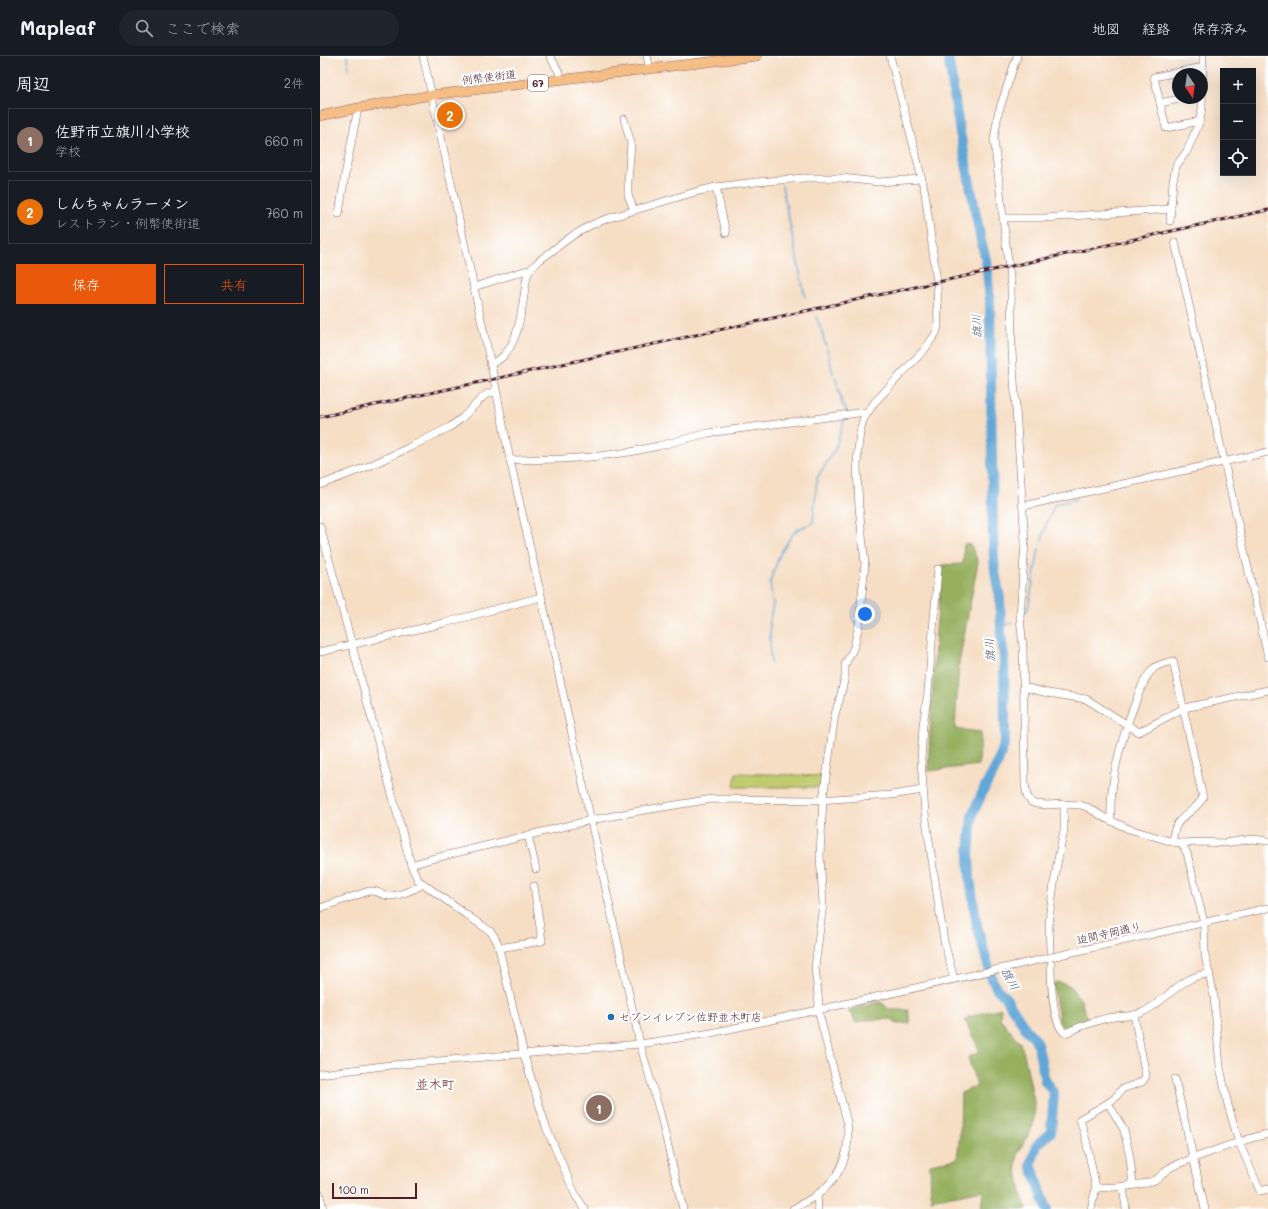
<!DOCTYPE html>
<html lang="ja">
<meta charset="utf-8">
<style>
:root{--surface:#171b24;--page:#20242c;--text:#f1f3f6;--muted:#9ea1a6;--line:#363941;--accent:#ea580c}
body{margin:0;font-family:Mali,"Klee One",sans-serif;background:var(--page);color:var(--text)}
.controls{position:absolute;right:12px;top:12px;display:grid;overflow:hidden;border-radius:0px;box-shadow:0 4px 16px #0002}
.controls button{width:36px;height:36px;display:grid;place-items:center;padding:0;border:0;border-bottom:1px solid var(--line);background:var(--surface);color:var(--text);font:20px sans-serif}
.compass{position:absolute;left:852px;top:12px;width:36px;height:36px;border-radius:50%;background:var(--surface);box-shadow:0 4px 16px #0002;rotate:167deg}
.scale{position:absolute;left:12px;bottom:10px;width:85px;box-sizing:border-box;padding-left:4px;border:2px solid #4a1f2b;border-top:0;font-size:11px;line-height:14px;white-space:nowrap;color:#4a1f2b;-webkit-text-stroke:3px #fff;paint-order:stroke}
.you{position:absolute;left:545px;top:558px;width:14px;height:14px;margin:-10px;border:3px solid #fff;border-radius:50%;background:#1a73e8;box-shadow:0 0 0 6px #1a73e833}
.badge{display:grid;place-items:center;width:26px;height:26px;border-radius:50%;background:var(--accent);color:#fff;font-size:13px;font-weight:700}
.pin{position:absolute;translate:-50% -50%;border:2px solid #fff;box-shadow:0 1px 4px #0006}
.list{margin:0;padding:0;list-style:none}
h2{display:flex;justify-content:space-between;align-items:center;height:52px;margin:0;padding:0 16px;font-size:17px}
h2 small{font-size:13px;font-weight:400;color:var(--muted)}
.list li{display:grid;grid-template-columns:26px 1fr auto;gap:12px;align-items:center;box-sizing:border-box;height:64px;margin:0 8px 8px;padding:0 8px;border:1px solid var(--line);border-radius:0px}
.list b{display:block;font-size:15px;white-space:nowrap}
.list p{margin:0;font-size:13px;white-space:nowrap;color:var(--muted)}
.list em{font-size:13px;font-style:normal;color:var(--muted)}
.actions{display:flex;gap:8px;padding:12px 16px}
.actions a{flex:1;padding:9px 0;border:1px solid var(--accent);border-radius:0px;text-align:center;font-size:14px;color:var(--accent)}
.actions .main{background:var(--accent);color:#fff}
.icon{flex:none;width:22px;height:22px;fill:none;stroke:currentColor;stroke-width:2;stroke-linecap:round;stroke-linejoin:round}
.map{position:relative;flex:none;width:948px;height:1153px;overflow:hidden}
header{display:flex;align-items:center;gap:24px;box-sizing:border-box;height:56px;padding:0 20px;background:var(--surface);border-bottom:1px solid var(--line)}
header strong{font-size:19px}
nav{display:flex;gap:22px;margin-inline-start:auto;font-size:14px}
.search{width:280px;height:36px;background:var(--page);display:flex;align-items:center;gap:10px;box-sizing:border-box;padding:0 14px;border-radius:22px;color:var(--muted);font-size:15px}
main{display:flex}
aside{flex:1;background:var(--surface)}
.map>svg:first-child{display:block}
.green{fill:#becc6e;stroke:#84764c}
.forest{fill:#96b061;stroke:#706846}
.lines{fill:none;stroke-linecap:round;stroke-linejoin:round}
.stream{stroke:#61a6d6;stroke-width:1.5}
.river{stroke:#61a6d6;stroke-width:10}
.minor-casing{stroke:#866261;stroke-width:8}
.major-casing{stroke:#866261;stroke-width:10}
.minor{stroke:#fff;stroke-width:7}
.major{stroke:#f6be87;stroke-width:9}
.rail-casing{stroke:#4a1f2b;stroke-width:3}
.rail{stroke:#fff;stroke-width:1.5;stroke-dasharray:4.5;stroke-linecap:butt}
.poi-dot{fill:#1f6fb2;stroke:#fff;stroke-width:1.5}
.labels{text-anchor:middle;stroke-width:4;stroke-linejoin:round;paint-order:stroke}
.shield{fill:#fff;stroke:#80626b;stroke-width:1}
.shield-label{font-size:10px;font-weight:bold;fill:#4a1f2b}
.street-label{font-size:11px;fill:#4a1f2b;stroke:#fff}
.poi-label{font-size:11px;fill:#4a1f2b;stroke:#fff;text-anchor:start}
.water-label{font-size:12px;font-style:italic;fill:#545c78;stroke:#fff}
.quarter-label{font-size:13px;font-weight:bold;fill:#854d48;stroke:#fff}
</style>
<header>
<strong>Mapleaf</strong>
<div class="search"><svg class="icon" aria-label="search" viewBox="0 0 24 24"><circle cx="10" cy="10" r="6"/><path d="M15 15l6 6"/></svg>ここで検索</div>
<nav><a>地図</a><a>経路</a><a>保存済み</a></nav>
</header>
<main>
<aside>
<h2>周辺<small>2件</small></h2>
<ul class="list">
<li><span class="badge" style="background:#8d6e63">1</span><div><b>佐野市立旗川小学校</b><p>学校</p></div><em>660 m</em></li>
<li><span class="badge" style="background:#e8710a">2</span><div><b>しんちゃんラーメン</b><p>レストラン · 例幣使街道</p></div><em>760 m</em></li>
</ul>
<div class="actions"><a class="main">保存</a><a>共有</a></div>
</aside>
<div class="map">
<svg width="948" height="1153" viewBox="0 0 948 1153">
<rect width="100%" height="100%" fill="#fff"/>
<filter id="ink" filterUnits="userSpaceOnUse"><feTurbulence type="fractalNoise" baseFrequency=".025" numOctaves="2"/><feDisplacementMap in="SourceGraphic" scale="8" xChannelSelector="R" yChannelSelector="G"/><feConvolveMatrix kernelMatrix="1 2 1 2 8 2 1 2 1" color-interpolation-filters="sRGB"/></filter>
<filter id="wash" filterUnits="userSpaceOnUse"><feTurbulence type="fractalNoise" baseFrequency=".012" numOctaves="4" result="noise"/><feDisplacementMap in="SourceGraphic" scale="16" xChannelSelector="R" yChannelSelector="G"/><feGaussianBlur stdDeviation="0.9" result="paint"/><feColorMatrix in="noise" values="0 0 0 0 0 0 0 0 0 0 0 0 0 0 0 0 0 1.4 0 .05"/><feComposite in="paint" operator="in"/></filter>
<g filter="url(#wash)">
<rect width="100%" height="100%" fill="#f6dec5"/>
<polygon class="green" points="416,717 503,720 501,731 414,731"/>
<g class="forest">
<polygon points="644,488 651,489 658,506 639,607 635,673 661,676 659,709 608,715 616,574 623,509 643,508"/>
<polygon points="736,926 749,929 761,944 765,957 769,965 747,973 743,971 740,968 733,930"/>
<polygon points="561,946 570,954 588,954 590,967 577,968 572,963 545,964 536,967 528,954"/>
<polygon points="681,952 680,962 700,987 704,998 715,1050 713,1070 698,1097 696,1110 702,1141 707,1153 661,1153 663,1134 611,1144 610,1108 637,1103 640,1078 641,1037 657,1030 648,1001 660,996 645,964 648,961"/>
</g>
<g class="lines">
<g class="stream">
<polyline points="27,0 29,15"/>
<polyline points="462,130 485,241"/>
<polyline points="496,261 501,273 506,290"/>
<polyline points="507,293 513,317"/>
<polyline points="515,321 517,328"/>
<polyline points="518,331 522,347 527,356"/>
<polyline points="722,484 726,469 735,448 757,443"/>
<polyline points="704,557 708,553 719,493"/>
<polyline points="681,571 693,566"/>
<polyline points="451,608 450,596 450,563 453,549 450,526 460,498 472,479 478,473 493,467 497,422 515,393 525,362"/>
</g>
<polyline class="river" points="628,0 639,71 661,185 666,204 670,244 673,484 675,516 680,542 681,578 684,601 685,661 685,686 677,709 664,733 652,760 649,798 650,823 657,870 672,923 677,933 686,942 707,975 714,981 718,990 725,1025 734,1037 731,1076 717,1089 711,1108 727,1153"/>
</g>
</g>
<g filter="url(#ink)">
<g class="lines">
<g class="minor-casing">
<g id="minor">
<polyline points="103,0 126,104 174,323 190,404 233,592 320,988 340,1057 363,1153"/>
<polyline points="230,0 239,16 241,24"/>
<polyline points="327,0 330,13"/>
<polyline points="697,0 678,58 674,83 691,231 692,295 705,486 700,561 703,592 705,728 707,740 711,746 716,748 727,749 744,748 760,749 767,751 785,762 809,773 853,786 861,787 880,786 905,787 933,783 948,785"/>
<polyline points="840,47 864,42"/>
<polyline points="304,63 311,87 308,126 308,139 314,154"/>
<polyline points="879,67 875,66 846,72 834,21 883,11"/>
<polyline points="396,131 406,177"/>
<polyline points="19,158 25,119 38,52"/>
<polyline points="684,162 724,162 851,153"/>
<polyline points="850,165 853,125 856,110 867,95 879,67 882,53 883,0"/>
<polyline points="855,186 948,601"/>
<polyline points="154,231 204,215 210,214"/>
<path d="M 170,308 C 201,299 202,246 207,220 L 210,214 L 220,204 L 252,180 L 271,169 L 286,163 L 375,136 L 396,131 L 436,126 L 484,122 L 522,122 L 558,126 L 601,123"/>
<polyline points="190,404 242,403 271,401 310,396 338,390 388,377 538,357 547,357"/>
<polyline points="0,429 49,410 88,392 130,371 142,362 164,340 167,338 176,336"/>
<polyline points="703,450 948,396"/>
<polyline points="0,470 91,809 98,824 141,855 170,875 174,880 178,888 204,999 226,1071 256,1140 265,1153"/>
<polyline points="618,513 608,636 603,669 601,704 605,757 624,885 634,923"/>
<polyline points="0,596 124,567 221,541"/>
<polyline points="703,631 728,637 766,643 819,676 864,652 948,634"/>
<path d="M 791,764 C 789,723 802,680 817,642 C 821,632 825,621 833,613 C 838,608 846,607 853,605 L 883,742 C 872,760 852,760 853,786"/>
<polyline points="208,779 216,813"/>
<polyline points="861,787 867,797 884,867 885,899 894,941 900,1011 908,1049 919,1086 940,1135 948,1133"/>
<polyline points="91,809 111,803 271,764 319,755 392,743 499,744 571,739 603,734"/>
<path d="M 0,852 L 49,835 C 59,835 56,836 64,839 C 74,843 95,833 104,828"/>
<polyline points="179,892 222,885 214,830"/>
<polyline points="730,894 729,871 730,855 737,808 744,774 744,748"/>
<path d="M 731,908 C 731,923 732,968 745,977 C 759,971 773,965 788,962 C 799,960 811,961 821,957 C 845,947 862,918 890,918"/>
<polyline points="0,1018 71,1009 320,988 391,977 498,954 948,852"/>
<polyline points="855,1023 885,1153"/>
<polyline points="788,1047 804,1074 810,1102 813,1129"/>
<polyline points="803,1131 806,1153"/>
<path d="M 776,1132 C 790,1131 827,1131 838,1122 C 844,1118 846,1113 853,1110 C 884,1099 915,1085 948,1078"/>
<polyline points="497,1138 498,1153"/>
<polyline points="0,1139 3,1153"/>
<path d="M 473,1153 C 481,1148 490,1144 498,1138 C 522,1120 531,1096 527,1066 L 498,954 L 499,948 L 495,911 L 503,848 L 500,799 L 503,743 L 515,658 L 520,642 L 525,621 L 525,609 L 534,591 L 539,568 L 545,508 L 539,451 L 537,411 L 538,393 L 540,376 L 543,364 L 554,347 L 605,293 L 616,277 L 618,271 L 617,226 L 605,137 L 597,103 L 570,0"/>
<polyline points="771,1153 776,1132 766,1084 760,1063 788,1047 795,1042 802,1033 822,1026 826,1020 814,959"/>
</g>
</g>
<g class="major-casing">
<polyline id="major" points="0,60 38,52 112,39 437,0"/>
</g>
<use href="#minor" class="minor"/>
<use href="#major" class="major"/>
<g class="rail-casing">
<polyline id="rail" points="0,361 948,154"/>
</g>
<use href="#rail" class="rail"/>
</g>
</g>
<circle class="poi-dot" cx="291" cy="961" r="4"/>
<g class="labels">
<rect class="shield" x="208" y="19" width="20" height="16" rx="3"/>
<g class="shield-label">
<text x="218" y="31">67</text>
</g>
<g class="street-label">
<text transform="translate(169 21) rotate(-7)" y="4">例幣使街道</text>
<text transform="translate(789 877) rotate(-13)" y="4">迫間寺岡通り</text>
</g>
<g class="poi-label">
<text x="299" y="965">セブンイレブン佐野並木町店</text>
</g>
<g class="water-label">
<text transform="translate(657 270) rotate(-91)" y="4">旗川</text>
<text transform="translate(670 594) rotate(-94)" y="4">旗川</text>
<text transform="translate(690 923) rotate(61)" y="4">旗川</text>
</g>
<g class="quarter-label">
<text x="115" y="1033">並木町</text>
</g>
</g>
</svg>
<div class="controls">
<button>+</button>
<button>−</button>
<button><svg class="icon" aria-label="locate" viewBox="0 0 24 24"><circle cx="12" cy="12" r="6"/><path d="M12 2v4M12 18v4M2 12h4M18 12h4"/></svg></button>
</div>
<svg class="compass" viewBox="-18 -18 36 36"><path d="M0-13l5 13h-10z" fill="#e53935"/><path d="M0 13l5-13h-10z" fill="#9ea1a6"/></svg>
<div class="scale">100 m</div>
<div class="you"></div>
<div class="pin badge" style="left:279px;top:1052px;background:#8d6e63">1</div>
<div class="pin badge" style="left:130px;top:59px;background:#e8710a">2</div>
</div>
</main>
